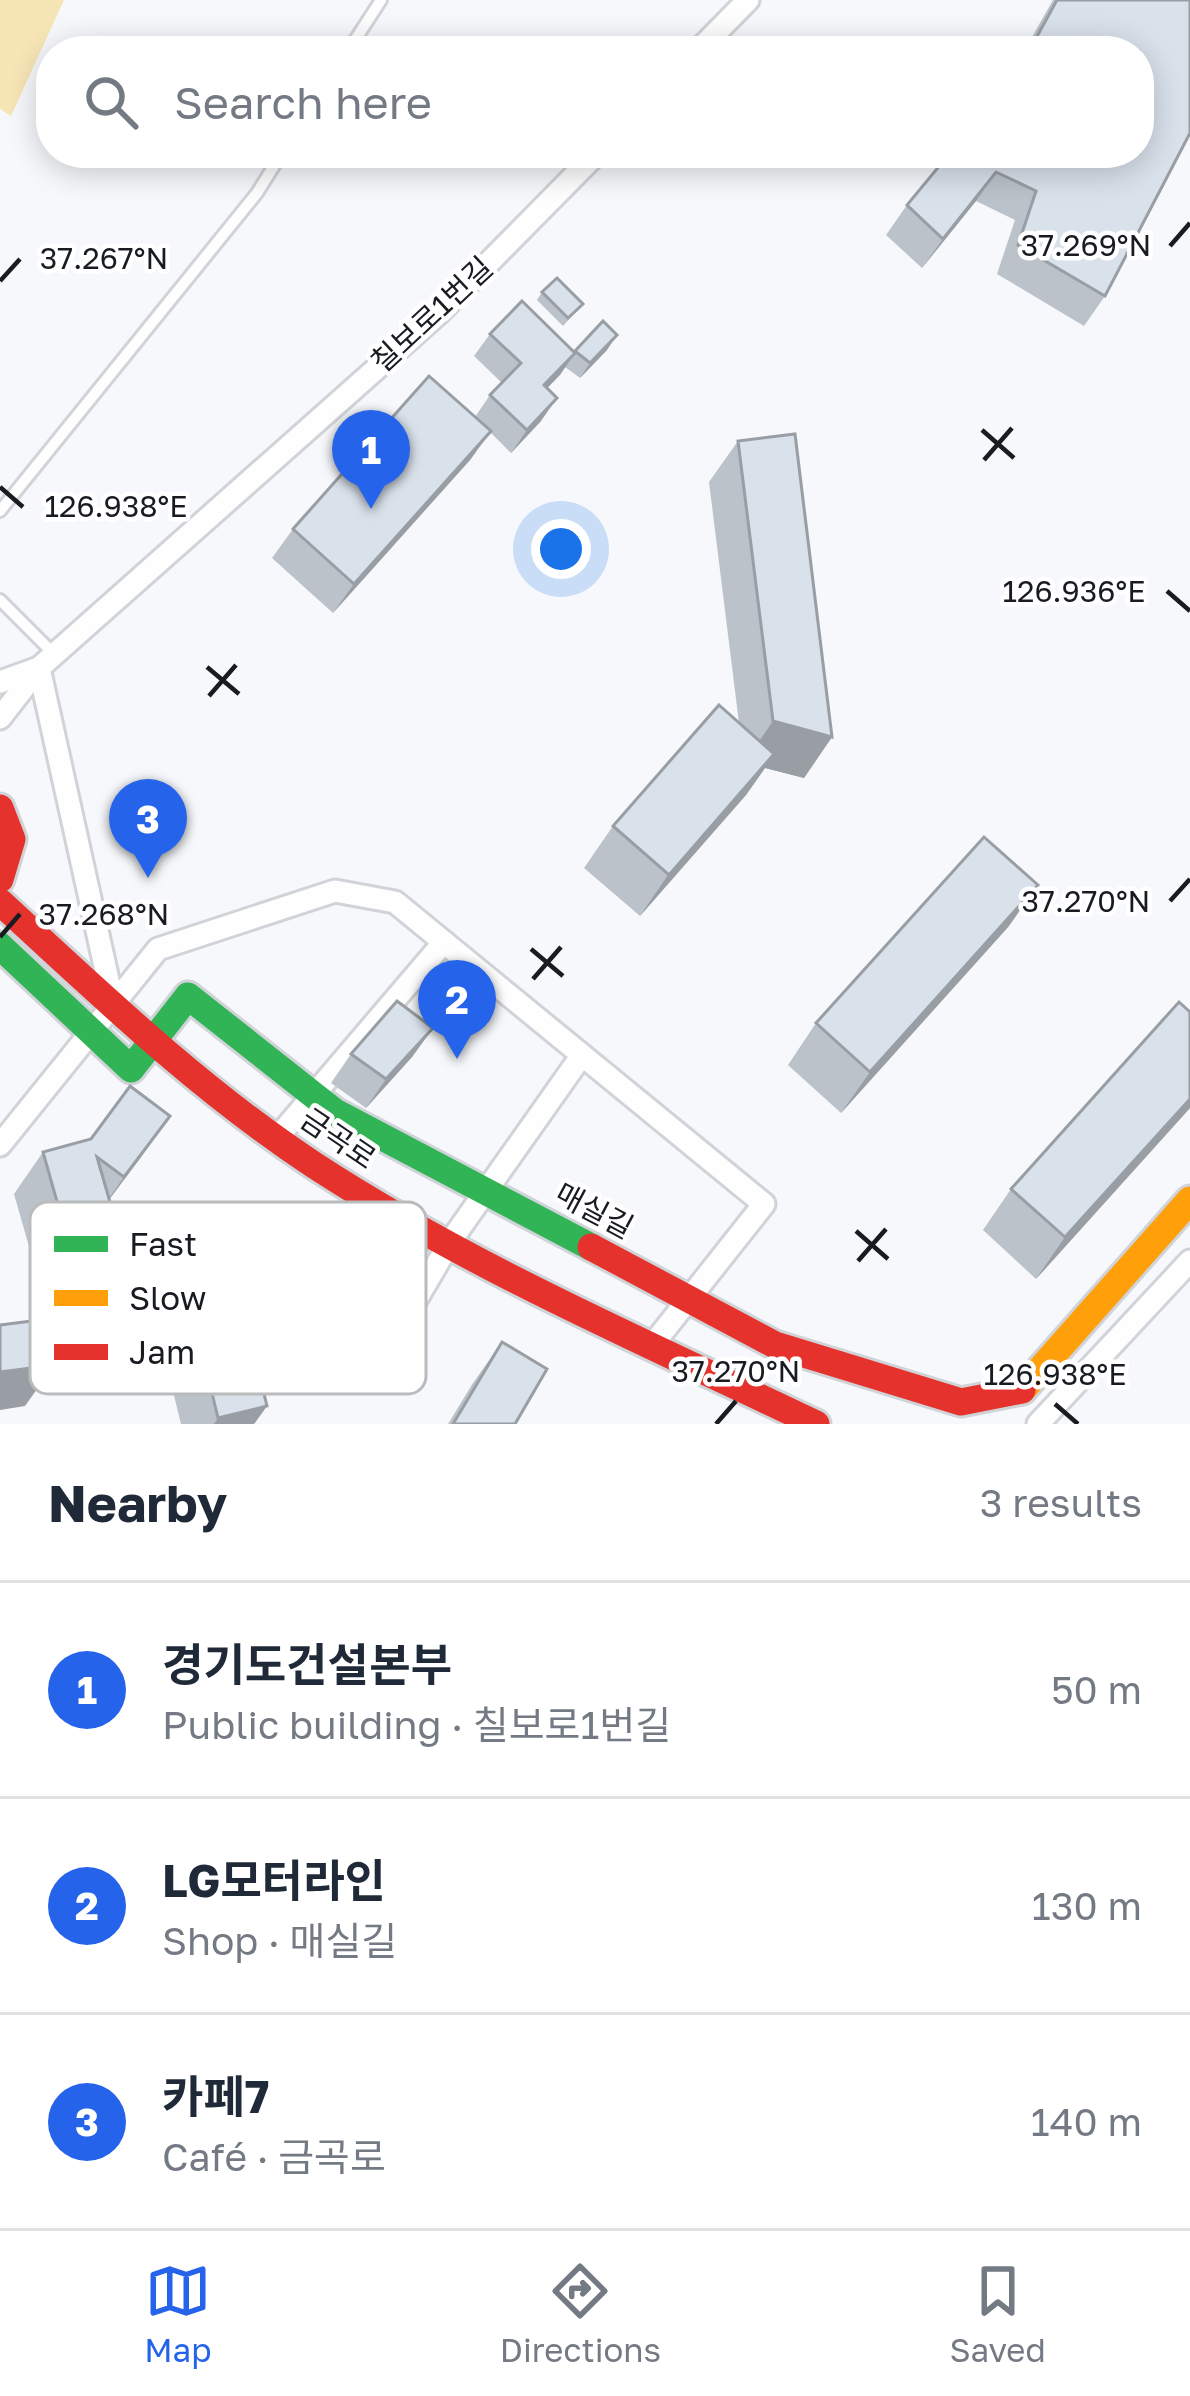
<!DOCTYPE html>
<meta charset="utf-8">
<style>
:root{--surface:#fff;--page:#f6f6f7;--text:#1f2937;--muted:#747a83;--line:#e0e1e3;--accent:#2563eb}
body{margin:0;font-family:"Golos Text","Noto Sans KR",sans-serif;background:var(--page);color:var(--text)}
.you{position:absolute;left:561px;top:549px;width:42px;height:42px;margin:-30px;border:9px solid #fff;border-radius:50%;background:#1a73e8;box-shadow:0 0 0 18px #1a73e833}
.badge{display:grid;place-items:center;width:78px;height:78px;border-radius:50%;background:var(--accent);color:#fff;font-size:39px;font-weight:700}
.pin{position:absolute;translate:-50% -99px;filter:drop-shadow(0 3px 6px #0008)}
.pin::after{content:'';position:absolute;top:63px;width:42px;height:36px;background:inherit;clip-path:polygon(0 0,100% 0,50% 100%)}
.list{margin:0;padding:0;list-style:none}
h2{display:flex;justify-content:space-between;align-items:center;height:156px;margin:0;padding:0 48px;font-size:51px}
h2 small{font-size:39px;font-weight:400;color:var(--muted)}
.list li{display:grid;grid-template-columns:78px 1fr auto;gap:36px;align-items:center;box-sizing:border-box;height:216px;padding:0 48px;border-top:3px solid var(--line)}
.list b{display:block;font-size:45px;white-space:nowrap}
.list p{margin:0;font-size:39px;white-space:nowrap;color:var(--muted)}
.list em{font-size:39px;font-style:normal;color:var(--muted)}
.icon{flex:none;width:66px;height:66px;fill:none;stroke:currentColor;stroke-width:2;stroke-linecap:round;stroke-linejoin:round}
.map{position:relative;flex:none;width:1190px;height:1424px;overflow:hidden}
.search{position:absolute;background:var(--surface);box-shadow:0 6px 30px #0003;left:36px;right:36px;top:36px;height:132px;display:flex;align-items:center;gap:30px;box-sizing:border-box;padding:0 42px;border-radius:48px;color:var(--muted);font-size:45px}
.sheet{height:804px;background:var(--surface)}
nav{display:flex;justify-content:space-around;align-items:center;box-sizing:border-box;height:168px;border-top:3px solid var(--line);background:var(--surface);font-size:33px;color:var(--muted)}
nav a{display:grid;justify-items:center;gap:6px}
nav .on{color:var(--accent)}
.map>svg:first-child{display:block}
.green{fill:#f6e5b5}
.lines{fill:none;stroke-linecap:round;stroke-linejoin:round}
.lane-casing{stroke:#d0d3d7;stroke-width:16}
.street-casing{stroke:#d0d3d7;stroke-width:27}
.fast-casing{stroke:#d0d3d7;stroke-width:33}
.slow-casing{stroke:#d0d3d7;stroke-width:33}
.jam-casing{stroke:#d0d3d7;stroke-width:33}
.lane{stroke:#fefefe;stroke-width:10}
.street{stroke:#fefefe;stroke-width:21}
.fast{stroke:#30b455;stroke-width:27}
.slow{stroke:#ff9f0a;stroke-width:27}
.jam{stroke:#e5322d;stroke-width:27}
.wall{fill:#bbc2ca}
.shaded-wall{fill:#989ea4}
.building{fill:#d9e1eb;stroke:#989ea4;stroke-width:3}
.ticks{fill:none;stroke:#181c21;stroke-width:4.5}
.labels{text-anchor:middle;stroke-width:9;stroke-linejoin:round;paint-order:stroke}
.street-label{font-size:30px;fill:#181c21;stroke:#fff}
.key{fill:#fff;stroke:#babbbc;stroke-width:3}
.key-label{font-size:33px;fill:#181c21}
.ticks-label{font-size:30px;text-anchor:middle;fill:#181c21;stroke:#fff;stroke-width:9;stroke-linejoin:round;paint-order:stroke}
</style>
<div class="map">
<svg width="1190" height="1424" viewBox="0 0 1190 1424">
<rect width="100%" height="100%" fill="#f6f8fb"/>
<polygon class="green" points="0,0 64,0 11,116 0,109"/>
<g class="lines">
<g class="lane-casing">
<g id="lane">
<polyline points="348,51 381,0"/>
<polyline points="0,511 257,193 282,153"/>
<polyline points="0,600 54,654"/>
</g>
</g>
<g class="street-casing">
<g id="street">
<polyline points="698,51 748,0"/>
<polyline points="0,682 39,668 114,1007"/>
<polyline points="0,718 39,668 439,313 597,153"/>
<polyline points="277,1138 444,942"/>
<polyline points="0,1145 158,949 335,891 395,902 764,1204 650,1348"/>
<polyline points="369,1380 450,1242 582,1055"/>
<polyline points="1038,1424 1190,1261"/>
</g>
</g>
<g class="fast-casing">
<polyline id="fast" points="0,946 131,1069 188,996 335,1112 591,1247"/>
</g>
<g class="slow-casing">
<polyline id="slow" points="1022,1390 1190,1200"/>
</g>
<g class="jam-casing">
<g id="jam">
<polyline points="0,808 12,839 0,879"/>
<path d="M 0,902 C 100,994 200,1090 314,1165 C 472,1268 647,1343 816,1424"/>
<polyline points="591,1247 775,1345 961,1402 1022,1390"/>
</g>
</g>
<use href="#lane" class="lane"/>
<use href="#street" class="street"/>
<use href="#fast" class="fast"/>
<use href="#slow" class="slow"/>
<use href="#jam" class="jam"/>
</g>
<g class="wall">
<polygon points="1053,0 1190,0 1105,296 1084,326 997,274 1015,220 976,201 922,268 886,235 907,205 1139,51 1024,51"/>
<polygon points="542,292 583,304 563,326 537,300"/>
<polygon points="490,334 574,352 607,350 580,378 565,367 547,388 541,421 511,453 490,432 470,460 333,613 272,558 293,529 475,417 490,395 502,383 474,356"/>
<polygon points="738,441 832,737 804,778 765,768 746,795 640,916 584,868 613,826 739,723 709,482"/>
<polygon points="1009,926 841,1113 788,1065 816,1023"/>
<polygon points="1190,1012 1190,1108 1036,1279 983,1230 1011,1189"/>
<polygon points="433,1028 412,1057 366,1108 331,1083 351,1054"/>
<polygon points="43,1152 141,1157 109,1200 114,1216 85,1257 36,1271 14,1194"/>
<polygon points="293,1220 278,1352 260,1377 267,1406 254,1424 181,1424 167,1367 196,1326 237,1316 264,1261"/>
<polygon points="502,1342 515,1424 448,1424 473,1383"/>
</g>
<g class="shaded-wall">
<polygon points="996,172 976,201 922,268 943,239"/>
<polygon points="617,335 607,350 580,378 590,363"/>
<polygon points="575,353 560,375 528,408 544,385"/>
<polygon points="557,398 541,421 511,453 527,430"/>
<polygon points="491,431 470,460 333,613 354,584"/>
<polygon points="773,721 832,737 804,778 765,768 746,795 640,916"/>
<polygon points="1038,885 1009,926 841,1113 870,1072"/>
<polygon points="433,1028 412,1057 366,1108 386,1079"/>
<polygon points="1190,1099 1190,1108 1036,1279 1065,1237"/>
<polygon points="170,1116 141,1157 95,1218 124,1177"/>
<polygon points="114,1216 85,1257 36,1271 65,1230"/>
<polygon points="54,1365 25,1406 0,1410 0,1372"/>
<polygon points="267,1406 254,1424 214,1424 218,1418"/>
</g>
<g class="building">
<polygon points="1057,0 1190,0 1190,133 1105,296 1018,245 1036,191 996,172 943,239 907,205 950,153 1139,153 1139,51 1029,51"/>
<polygon points="557,278 583,304 568,318 542,292"/>
<polygon points="522,301 575,353 544,385 557,398 527,430 490,395 521,363 490,334"/>
<polygon points="603,321 617,335 590,363 575,351"/>
<polygon points="429,376 491,431 354,584 293,529"/>
<polygon points="795,434 832,737 773,721 738,441"/>
<polygon points="719,705 774,754 669,875 613,826"/>
<polygon points="984,837 1038,885 870,1072 816,1023"/>
<polygon points="397,1001 433,1028 386,1079 351,1054"/>
<polygon points="1179,1002 1190,1012 1190,1099 1065,1237 1011,1189"/>
<polygon points="130,1086 170,1116 124,1177 97,1157 114,1216 65,1230 43,1152 91,1139"/>
<polygon points="293,1220 333,1239 278,1352 250,1338 267,1406 218,1418 196,1326 247,1314"/>
<polygon points="48,1319 54,1365 0,1372 0,1325"/>
<polygon points="502,1342 547,1369 515,1424 453,1424"/>
</g>
<path class="ticks" d="M 1170,246 L 1190,223M 0,281 L 20,259M 982,430 L 1014,458M 984,460 L 1012,428M 0,487 L 23,507M 1167,591 L 1190,611M 207,667 L 239,694M 209,696 L 236,665M 1170,901 L 1190,879M 0,937 L 20,914M 531,949 L 563,976M 533,979 L 561,947M 856,1231 L 888,1259M 858,1261 L 886,1229M 1055,1404 L 1078,1424M 716,1424 L 736,1401"/>
<g class="labels">
<g class="street-label">
<text transform="translate(432 315) rotate(-43)" y="10">칠보로1번길</text>
<text transform="translate(338 1139) rotate(34)" y="10">금곡로</text>
<text transform="translate(594 1211) rotate(28)" y="10">매실길</text>
</g>
</g>
<rect x="30" y="1202" width="396" height="192" rx="18" class="key"/>
<rect x="54" y="1236" width="54" height="16" fill="#30b455"/>
<rect x="54" y="1290" width="54" height="16" fill="#ff9f0a"/>
<rect x="54" y="1344" width="54" height="16" fill="#e5322d"/>
<g class="key-label">
<text x="129" y="1256">Fast</text>
<text x="129" y="1310">Slow</text>
<text x="129" y="1364">Jam</text>
</g>
<g class="ticks-label">
<text x="1086" y="256">37.269°N</text>
<text x="104" y="269">37.267°N</text>
<text x="116" y="517">126.938°E</text>
<text x="1074" y="602">126.936°E</text>
<text x="1086" y="912">37.270°N</text>
<text x="104" y="925">37.268°N</text>
<text x="736" y="1382">37.270°N</text>
<text x="1055" y="1385">126.938°E</text>
</g>
</svg>
<div class="you"></div>
<div class="pin badge" style="left:371px;top:509px">1</div>
<div class="pin badge" style="left:457px;top:1059px">2</div>
<div class="pin badge" style="left:148px;top:878px">3</div>
<div class="search"><svg class="icon" aria-label="search" viewBox="0 0 24 24"><circle cx="10" cy="10" r="6"/><path d="M15 15l6 6"/></svg>Search here</div>
</div>
<section class="sheet">
<h2>Nearby<small>3 results</small></h2>
<ul class="list">
<li><span class="badge">1</span><div><b>경기도건설본부</b><p>Public building · 칠보로1번길</p></div><em>50 m</em></li>
<li><span class="badge">2</span><div><b>LG모터라인</b><p>Shop · 매실길</p></div><em>130 m</em></li>
<li><span class="badge">3</span><div><b>카페7</b><p>Café · 금곡로</p></div><em>140 m</em></li>
</ul>
</section>
<nav>
<a class="on"><svg class="icon" aria-label="map" viewBox="0 0 24 24"><path d="M3 6l6-2 6 2 6-2v14l-6 2-6-2-6 2zM9 4v14M15 6v14"/></svg>Map</a>
<a><svg class="icon" aria-label="directions" viewBox="0 0 24 24"><path d="M12 3l9 9-9 9-9-9zM9 14v-3h6M13 9l2 2-2 2"/></svg>Directions</a>
<a><svg class="icon" aria-label="saved" viewBox="0 0 24 24"><path d="M7 4h10v16l-5-4-5 4z"/></svg>Saved</a>
</nav>
